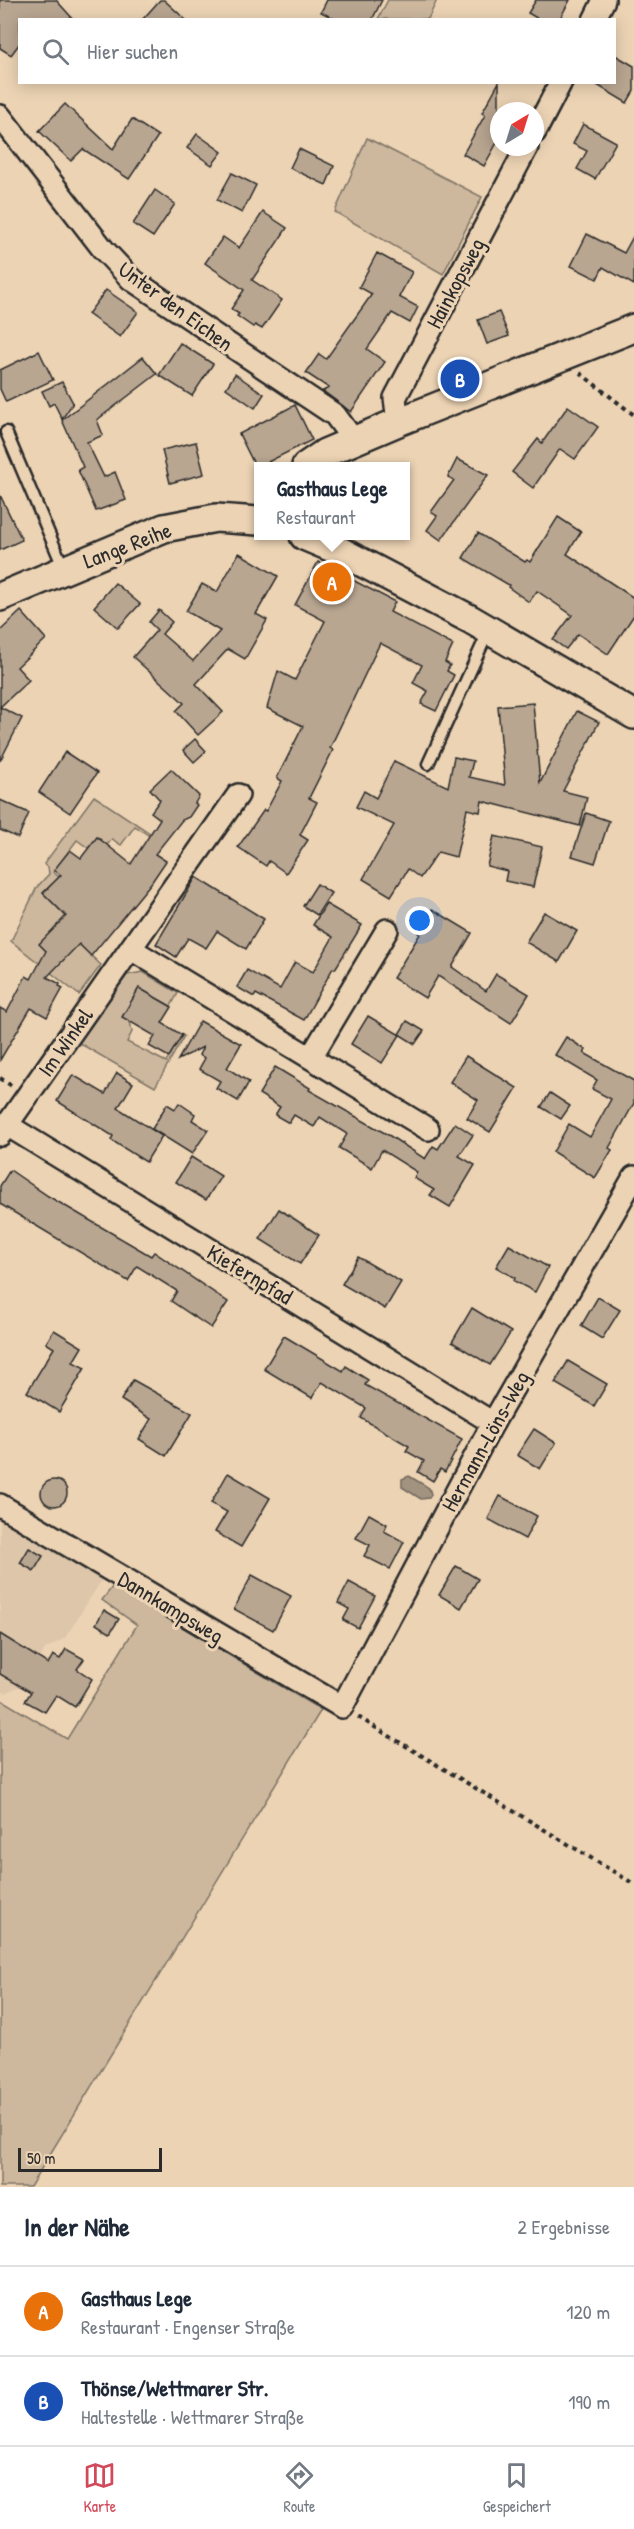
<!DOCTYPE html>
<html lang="de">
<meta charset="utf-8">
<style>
:root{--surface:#fff;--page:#f2f2f3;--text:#1f2937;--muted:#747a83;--line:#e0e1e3;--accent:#d1495b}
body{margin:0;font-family:"Patrick Hand",sans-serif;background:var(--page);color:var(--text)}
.compass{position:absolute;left:490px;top:102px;width:54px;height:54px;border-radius:50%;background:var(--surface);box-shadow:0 3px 15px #0003;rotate:38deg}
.scale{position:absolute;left:18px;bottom:15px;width:144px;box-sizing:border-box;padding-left:6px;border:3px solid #2b2b2b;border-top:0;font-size:16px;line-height:21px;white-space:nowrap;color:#2b2b2b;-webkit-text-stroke:4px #ecd3b4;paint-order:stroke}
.you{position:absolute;left:420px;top:921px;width:21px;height:21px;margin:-15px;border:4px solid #fff;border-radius:50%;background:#1a73e8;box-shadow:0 0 0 9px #1a73e833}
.badge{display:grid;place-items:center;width:39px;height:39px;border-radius:50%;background:var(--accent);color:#fff;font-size:20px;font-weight:700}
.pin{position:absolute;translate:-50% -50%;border:3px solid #fff;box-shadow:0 2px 6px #0006}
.popup{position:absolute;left:254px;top:462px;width:156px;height:78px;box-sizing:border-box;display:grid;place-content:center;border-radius:0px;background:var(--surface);filter:drop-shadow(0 2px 4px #0005);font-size:20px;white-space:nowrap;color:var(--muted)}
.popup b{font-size:22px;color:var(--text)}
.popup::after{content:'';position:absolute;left:50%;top:100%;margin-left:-12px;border:12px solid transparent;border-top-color:var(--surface)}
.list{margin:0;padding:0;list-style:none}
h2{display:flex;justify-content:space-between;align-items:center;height:78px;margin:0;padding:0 24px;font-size:26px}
h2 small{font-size:20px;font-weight:400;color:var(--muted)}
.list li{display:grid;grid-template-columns:39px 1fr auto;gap:18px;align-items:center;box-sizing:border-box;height:90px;padding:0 24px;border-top:2px solid var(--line)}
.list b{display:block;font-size:22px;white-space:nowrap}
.list p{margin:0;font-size:20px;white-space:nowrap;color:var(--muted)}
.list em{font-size:20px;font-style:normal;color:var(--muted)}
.icon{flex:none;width:33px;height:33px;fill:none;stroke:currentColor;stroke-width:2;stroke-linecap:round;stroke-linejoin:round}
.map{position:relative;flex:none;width:634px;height:2187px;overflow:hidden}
.search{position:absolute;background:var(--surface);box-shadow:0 3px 15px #0003;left:18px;right:18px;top:18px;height:66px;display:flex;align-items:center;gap:15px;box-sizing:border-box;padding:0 21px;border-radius:0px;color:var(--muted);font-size:22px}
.sheet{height:258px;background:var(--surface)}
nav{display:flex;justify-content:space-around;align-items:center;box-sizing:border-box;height:84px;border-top:2px solid var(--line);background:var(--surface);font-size:16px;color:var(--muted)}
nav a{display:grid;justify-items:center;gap:3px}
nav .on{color:var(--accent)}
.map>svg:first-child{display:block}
.built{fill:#ddc6aa}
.green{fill:#cdb89e;stroke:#7c7264;stroke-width:1.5}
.water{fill:#a29380;stroke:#72695e;stroke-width:1.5}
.building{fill:#b9a691;stroke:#2b2b2b;stroke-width:1.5}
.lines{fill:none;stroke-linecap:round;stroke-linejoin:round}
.service-casing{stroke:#2b2b2b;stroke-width:15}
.minor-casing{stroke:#2b2b2b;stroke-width:26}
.tertiary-casing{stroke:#2b2b2b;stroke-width:32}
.path{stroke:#2b2b2b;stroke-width:4;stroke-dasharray:4.5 4.5;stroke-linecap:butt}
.service{stroke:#ecd3b4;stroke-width:10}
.minor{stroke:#ecd3b4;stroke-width:21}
.tertiary{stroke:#ecd3b4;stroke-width:27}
.labels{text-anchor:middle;stroke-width:6;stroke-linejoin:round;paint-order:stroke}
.street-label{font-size:22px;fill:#2b2b2b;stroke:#ecd3b4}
</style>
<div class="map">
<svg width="634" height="2187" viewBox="0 0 634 2187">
<rect width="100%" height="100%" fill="#ecd3b4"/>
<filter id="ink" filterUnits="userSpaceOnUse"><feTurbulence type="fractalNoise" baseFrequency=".0167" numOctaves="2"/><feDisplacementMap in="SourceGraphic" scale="12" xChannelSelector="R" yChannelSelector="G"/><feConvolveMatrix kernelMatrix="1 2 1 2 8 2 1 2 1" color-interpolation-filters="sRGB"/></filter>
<g filter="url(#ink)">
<polygon class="built" points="0,1517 103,1578 65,1638 45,1649 27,1682 6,1693 0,1690"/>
<g class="green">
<polygon points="388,0 437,0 428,19 378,19"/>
<polygon points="367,138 482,197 443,274 335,212"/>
<polygon points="94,796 150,833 148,835 135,826 121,845 112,839 107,845 97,837 88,848 77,840 53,872 63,880 52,884 43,893 88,939 81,946 101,965 79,995 11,941 37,887 49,874 48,867 44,864"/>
<polygon points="143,972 178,993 171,1006 139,988 123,1017 130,1021 132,1032 127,1042 166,1062 182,1035 184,1036 155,1087 79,1043 127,975"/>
<polygon points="113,1586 321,1710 30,2187 0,2187 0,1699 67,1739 137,1625 102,1600"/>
</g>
<polygon class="water" points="409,1476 429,1488 431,1494 429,1498 421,1499 402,1487 402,1479"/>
<g class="building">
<polygon points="0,0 56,0 74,20 20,20 20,43 11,55 0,48"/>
<polygon points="160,0 164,0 186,20 142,20"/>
<polygon points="327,0 382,0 372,20 337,20 321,12"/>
<polygon points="536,0 570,0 559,20 540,20 528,13"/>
<polygon points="615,55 634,66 634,91 627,103 592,82 615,82"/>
<polygon points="499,82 499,139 484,166 463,154 485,115 482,113"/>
<polygon points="65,104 113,149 132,119 158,136 129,179 83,149 71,161 39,131"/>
<polygon points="583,124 616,142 595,179 577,169 587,151 573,144"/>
<polygon points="197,134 222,152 212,165 187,148"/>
<polygon points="299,149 334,166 326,185 290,168"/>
<polygon points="232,173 256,185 242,213 217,200"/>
<polygon points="155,190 175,204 153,237 133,224"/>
<polygon points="263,212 287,228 252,280 282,300 262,329 255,325 253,327 237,316 239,314 231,309 244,290 205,263 223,237 239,248"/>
<polygon points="587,234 624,253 634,235 634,285 603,267 597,279 571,266"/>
<polygon points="377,253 412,272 399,297 418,307 410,323 392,313 367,349 385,362 351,412 323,391 329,388 306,373 319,354 326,359 372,294 359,287"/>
<polygon points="106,290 138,312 120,337 88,314"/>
<polygon points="499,312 509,336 487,344 478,320"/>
<polygon points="180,343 213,364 192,396 159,375"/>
<polygon points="39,351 53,380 6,402 0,389 0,370"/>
<polygon points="143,357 157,374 97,420 103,435 87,442 104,477 115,472 126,500 96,511 78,470 83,467 62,420"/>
<polygon points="235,374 264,394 255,408 226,388"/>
<polygon points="62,382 73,403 62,419 54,403 49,406 42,391"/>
<polygon points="295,405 312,440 256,468 239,434"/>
<polygon points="568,406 598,427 575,459 560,449 533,488 512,472 538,439 542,443"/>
<polygon points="196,442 204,474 170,483 162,450"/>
<polygon points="457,459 488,475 441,540 427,530 437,516 431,512 454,480 448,477"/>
<polygon points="0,495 22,540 0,550"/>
<polygon points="558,517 581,532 567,554 634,598 634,615 608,654 578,634 566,649 553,640 572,615 537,591 529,602 508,587 509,585 463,558 478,533 525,562 527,560 530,562"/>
<polygon points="239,553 278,576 256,614 267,620 245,659 228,649 196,684 223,712 198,735 176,711 184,703 133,657 157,630 149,622 159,610 172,622 162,634 193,661 220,631 186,611 202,584 217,592"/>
<polygon points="318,562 395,602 390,612 453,645 445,662 450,665 447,671 454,675 436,711 421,704 428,691 413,683 422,665 380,643 330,748 333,750 309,798 317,802 300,835 308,840 286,873 269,861 266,866 238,847 264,810 266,811 282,781 277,778 303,726 267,708 278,671 295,680 325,621 295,605"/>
<polygon points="115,583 140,604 118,628 94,607"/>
<polygon points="21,611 46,639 17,667 29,680 0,707 0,631"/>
<polygon points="533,703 540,783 577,711 599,722 563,791 587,797 580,826 482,801 480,812 467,809 456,857 438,852 420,878 408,869 391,896 363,879 394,825 356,807 364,791 376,798 394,761 448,787 454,757 473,761 469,777 505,785 498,706"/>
<polygon points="0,707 22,718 0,761"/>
<polygon points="195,739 206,751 194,762 183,750"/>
<polygon points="65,752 97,773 70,813 39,792"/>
<polygon points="171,769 199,796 195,803 197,805 189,817 182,820 155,854 166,861 151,883 91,956 79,944 47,977 60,984 59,986 63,988 47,1017 31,1008 0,1060 0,1008 7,1012 26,976 31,979 46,951 39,944 66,916 43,893 61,875 54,870 70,850 81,858 97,837 131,864 160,819 151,812 160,800 150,789"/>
<polygon points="0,800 29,813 18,838 0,830"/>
<polygon points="586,813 609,821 595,863 572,856"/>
<polygon points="494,836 542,847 533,887 505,881 507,871 487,866"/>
<polygon points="196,877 264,919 246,949 217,931 206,948 188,938 176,957 156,944"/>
<polygon points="317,884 331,893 317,915 303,906"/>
<polygon points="326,904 362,925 335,969 333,968 304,1020 256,994 254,997 237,987 247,970 280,989 295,962 313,972 333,937 313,925"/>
<polygon points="432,909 472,933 452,967 486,991 496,974 529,994 511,1023 438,976 425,998 393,978 420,934 418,933"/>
<polygon points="544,912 577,931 559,962 526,942"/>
<polygon points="139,988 172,1007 162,1023 182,1035 169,1057 149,1046 155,1036 122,1017"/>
<polygon points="368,1016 400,1035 382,1063 351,1044"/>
<polygon points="200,1021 241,1044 227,1068 249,1082 238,1101 216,1088 220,1081 199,1069 205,1058 199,1055 203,1047 178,1060"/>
<polygon points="407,1021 424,1031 415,1044 399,1034"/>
<polygon points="566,1037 586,1050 584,1053 634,1081 634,1103 609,1148 612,1150 595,1178 553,1152 569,1124 590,1137 611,1099 592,1089 597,1080 555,1055"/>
<polygon points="466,1056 517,1088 490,1132 467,1118 478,1100 450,1082"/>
<polygon points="275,1067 310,1088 309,1090 390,1136 425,1159 433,1146 438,1149 455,1123 473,1135 459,1156 475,1165 450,1207 430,1195 434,1190 414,1178 417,1172 382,1150 372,1168 339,1148 347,1134 320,1117 314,1127 294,1115 289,1123 275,1115 280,1107 259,1094"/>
<polygon points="117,1073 133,1083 118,1108 162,1136 146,1162 111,1140 113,1136 57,1101 73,1075 105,1094"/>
<polygon points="550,1093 570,1106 561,1119 541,1107"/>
<polygon points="179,1103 195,1114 192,1120 208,1130 192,1154 152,1129 167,1104 175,1109"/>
<polygon points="191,1157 221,1176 206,1200 176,1182"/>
<polygon points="10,1170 48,1196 151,1256 154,1252 228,1302 211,1328 171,1301 177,1291 137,1266 128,1281 0,1204 0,1186"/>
<polygon points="279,1209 319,1235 300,1264 260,1239"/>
<polygon points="509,1245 548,1267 535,1292 514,1281 515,1278 496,1267"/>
<polygon points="358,1257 401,1282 385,1309 342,1284"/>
<polygon points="598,1297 620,1310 602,1339 581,1326"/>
<polygon points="472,1308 511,1332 490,1365 452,1342"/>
<polygon points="54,1330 82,1347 73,1362 85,1368 59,1412 27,1392 54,1348 46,1343"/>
<polygon points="284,1336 343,1371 346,1366 368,1380 365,1385 462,1439 445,1472 440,1469 433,1481 418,1472 424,1461 406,1451 409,1446 361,1418 366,1408 322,1382 312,1398 264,1369"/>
<polygon points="568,1361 607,1384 594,1406 555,1383"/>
<polygon points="133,1380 192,1413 166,1456 139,1439 151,1419 121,1400"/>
<polygon points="534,1429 556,1443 540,1469 517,1455"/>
<polygon points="228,1473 270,1498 241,1547 215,1532 227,1512 211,1503"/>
<circle cx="54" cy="1493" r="13"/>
<polygon points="500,1496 537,1516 525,1539 488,1519"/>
<polygon points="369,1514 387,1524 384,1531 404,1542 390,1569 364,1556 370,1545 356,1538"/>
<polygon points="29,1548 43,1556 34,1571 20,1563"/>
<polygon points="456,1566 478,1579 461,1608 439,1595"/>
<polygon points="252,1575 291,1596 273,1630 234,1609"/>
<polygon points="349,1582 375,1596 358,1628 343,1620 349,1609 338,1603"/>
<polygon points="104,1610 119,1619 110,1633 96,1624"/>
<polygon points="0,1634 48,1664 53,1655 60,1659 66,1649 84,1659 77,1669 92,1679 75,1707 56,1695 45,1712 25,1701 31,1692 0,1674"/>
</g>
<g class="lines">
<g class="service-casing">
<g id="service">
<polyline points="6,432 64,569"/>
<polyline points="428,764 489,630"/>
</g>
</g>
<g class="minor-casing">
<g id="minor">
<polyline points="594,20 604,0"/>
<polyline points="0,116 103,249 131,279 335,415 354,441"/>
<polyline points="535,132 561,82"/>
<polyline points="398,422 395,398 527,147"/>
<polyline points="131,949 428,1129"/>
<polyline points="311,1057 387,930"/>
<polyline points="7,1125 493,1423"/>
<polyline points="0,1135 238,795"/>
<polyline points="0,1505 342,1707 493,1423 634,1177"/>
</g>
</g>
<g class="tertiary-casing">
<g id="tertiary">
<polyline points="306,466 325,453 398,422 634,328"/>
<polyline points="304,536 342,552 470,619 634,715"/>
<polyline points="0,597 164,528 216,518 258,521"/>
</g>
</g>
<g class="path">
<polyline points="580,373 634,415"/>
<polyline points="0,1078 12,1086"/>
<polyline points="0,1693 1,1694"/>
<polyline points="358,1717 634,1884"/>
</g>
<use href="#service" class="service"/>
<use href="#minor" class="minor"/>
<use href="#tertiary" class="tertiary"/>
</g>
</g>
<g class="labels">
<g class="street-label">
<text transform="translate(455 283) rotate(-62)" y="8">Hainkopsweg</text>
<text transform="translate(176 306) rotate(36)" y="8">Unter den Eichen</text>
<text transform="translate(127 545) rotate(-21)" y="8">Lange Reihe</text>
<text transform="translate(65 1042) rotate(-55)" y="8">Im Winkel</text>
<text transform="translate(250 1274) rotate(31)" y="8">Kiefernpfad</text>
<text transform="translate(485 1441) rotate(-61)" y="8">Hermann-Löns-Weg</text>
<text transform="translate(171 1607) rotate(31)" y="8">Dannkampsweg</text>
</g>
</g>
</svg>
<svg class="compass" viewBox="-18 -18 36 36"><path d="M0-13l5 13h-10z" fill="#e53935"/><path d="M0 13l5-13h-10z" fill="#747a83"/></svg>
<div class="scale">50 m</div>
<div class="you"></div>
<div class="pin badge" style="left:332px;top:582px;background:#e8710a">A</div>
<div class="popup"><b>Gasthaus Lege</b>Restaurant</div>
<div class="pin badge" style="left:460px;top:379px;background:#1a4fb4">B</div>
<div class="search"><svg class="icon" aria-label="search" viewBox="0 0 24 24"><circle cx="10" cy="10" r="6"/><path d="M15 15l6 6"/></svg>Hier suchen</div>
</div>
<section class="sheet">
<h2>In der Nähe<small>2 Ergebnisse</small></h2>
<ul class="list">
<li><span class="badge" style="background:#e8710a">A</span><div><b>Gasthaus Lege</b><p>Restaurant · Engenser Straße</p></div><em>120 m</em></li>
<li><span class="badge" style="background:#1a4fb4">B</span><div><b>Thönse/Wettmarer Str.</b><p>Haltestelle · Wettmarer Straße</p></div><em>190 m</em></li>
</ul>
</section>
<nav>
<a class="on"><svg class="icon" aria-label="map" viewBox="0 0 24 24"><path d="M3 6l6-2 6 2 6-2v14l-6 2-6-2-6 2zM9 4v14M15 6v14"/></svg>Karte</a>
<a><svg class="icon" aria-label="directions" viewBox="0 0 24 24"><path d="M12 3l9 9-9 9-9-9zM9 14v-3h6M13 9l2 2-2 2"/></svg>Route</a>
<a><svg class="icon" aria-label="saved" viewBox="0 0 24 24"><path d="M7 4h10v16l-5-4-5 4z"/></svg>Gespeichert</a>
</nav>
